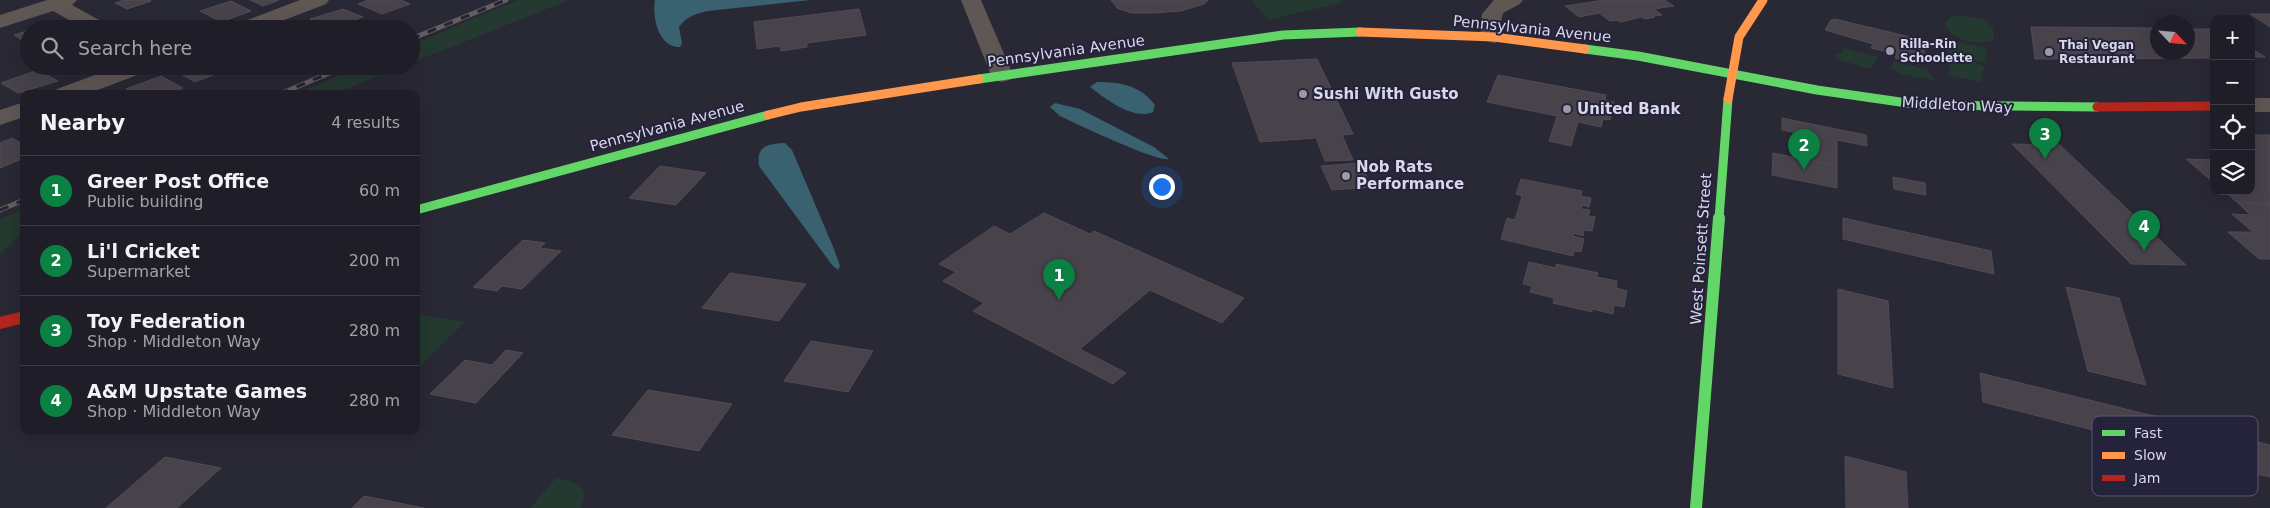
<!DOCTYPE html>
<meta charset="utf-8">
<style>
:root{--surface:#1f1e28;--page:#2c2b34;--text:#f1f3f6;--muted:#a1a2a8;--line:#3c3c45;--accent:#0b8043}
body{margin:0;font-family:"DejaVu Sans",sans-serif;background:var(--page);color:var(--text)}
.controls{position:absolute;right:15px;top:15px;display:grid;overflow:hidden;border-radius:10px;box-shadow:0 5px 20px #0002}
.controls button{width:45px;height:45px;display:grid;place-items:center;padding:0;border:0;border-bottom:1px solid var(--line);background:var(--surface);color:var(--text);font:25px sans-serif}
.compass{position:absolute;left:2150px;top:15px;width:45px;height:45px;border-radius:50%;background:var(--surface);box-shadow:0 5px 20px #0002;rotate:116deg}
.you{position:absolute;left:1161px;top:186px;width:18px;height:18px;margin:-12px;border:4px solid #fff;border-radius:50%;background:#1a73e8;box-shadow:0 0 0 8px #1a73e833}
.badge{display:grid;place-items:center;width:32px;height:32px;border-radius:50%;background:var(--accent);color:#fff;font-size:16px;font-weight:700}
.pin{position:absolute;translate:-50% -41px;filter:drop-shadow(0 1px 2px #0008)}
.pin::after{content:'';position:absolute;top:26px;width:18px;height:15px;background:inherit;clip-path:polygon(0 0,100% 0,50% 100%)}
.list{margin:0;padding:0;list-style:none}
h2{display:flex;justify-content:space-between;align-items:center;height:65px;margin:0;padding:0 20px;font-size:21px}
h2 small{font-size:16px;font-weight:400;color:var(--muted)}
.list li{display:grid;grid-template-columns:32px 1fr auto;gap:15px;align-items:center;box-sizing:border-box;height:70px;padding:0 20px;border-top:1px solid var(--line)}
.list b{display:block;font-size:19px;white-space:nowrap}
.list p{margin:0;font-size:16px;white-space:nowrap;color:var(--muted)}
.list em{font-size:16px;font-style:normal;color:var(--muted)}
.icon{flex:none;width:28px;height:28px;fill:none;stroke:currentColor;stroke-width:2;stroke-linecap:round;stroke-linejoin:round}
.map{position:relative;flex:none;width:2270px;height:508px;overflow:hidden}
.search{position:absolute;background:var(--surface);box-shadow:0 5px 20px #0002;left:20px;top:20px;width:400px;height:55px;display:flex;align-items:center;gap:12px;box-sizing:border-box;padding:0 18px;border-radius:28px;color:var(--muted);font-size:19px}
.panel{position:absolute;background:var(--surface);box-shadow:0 5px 20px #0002;left:20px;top:90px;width:400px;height:345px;border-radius:10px}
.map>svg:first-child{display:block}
.green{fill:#243930}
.water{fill:#39616f}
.building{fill:#48424b;stroke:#514b54}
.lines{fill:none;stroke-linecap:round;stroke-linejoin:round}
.street{fill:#5f5754;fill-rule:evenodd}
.fast-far1{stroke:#63d668;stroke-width:9}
.fast{stroke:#63d668;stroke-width:12}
.slow{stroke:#ff974d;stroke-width:9}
.jam-far1{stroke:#b3261e;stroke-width:9}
.jam{stroke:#b3261e;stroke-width:12}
.rail-casing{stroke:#645e5e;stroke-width:5}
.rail{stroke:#25223b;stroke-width:3;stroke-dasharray:9;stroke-linecap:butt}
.poi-dot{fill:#9b9aaa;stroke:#25223b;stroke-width:2}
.labels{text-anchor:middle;stroke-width:4;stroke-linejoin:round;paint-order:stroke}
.far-poi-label{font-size:12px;font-weight:bold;fill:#d8d8e9;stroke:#25223b;text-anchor:start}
.street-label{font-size:15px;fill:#d8d8e9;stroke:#25223b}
.poi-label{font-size:15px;font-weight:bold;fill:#d8d8e9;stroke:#25223b;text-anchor:start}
.key{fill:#25223b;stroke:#5b596f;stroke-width:1}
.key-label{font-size:14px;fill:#d8d8e9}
</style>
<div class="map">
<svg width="2270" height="508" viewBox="0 0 2270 508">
<rect width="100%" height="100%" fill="#292835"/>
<g class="green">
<polygon points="518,0 569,0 411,63 411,45"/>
<polygon points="1251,0 1340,0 1343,2 1269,20"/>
<path d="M 1955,15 L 1984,19 L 1993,28 L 1994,40 C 1978,46 1952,41 1945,24 L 1947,20 Z"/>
<polygon points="1951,40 1987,48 1985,63 1947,54"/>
<polygon points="1844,48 1878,57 1871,69 1839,60 1833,54 1841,54"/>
<polygon points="1957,59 1976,62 1984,67 1980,82 1948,75 1952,60"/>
<polygon points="1893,61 1927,69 1934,80 1900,74 1891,69"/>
<polygon points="361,66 403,66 334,94 296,94"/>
<polygon points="24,209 24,230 0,255 0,219"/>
<polygon points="422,315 465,322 416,370 416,321"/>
<path d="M 556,478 C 574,481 593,485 580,508 L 530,508 Z"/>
</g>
<g class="water">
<path d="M 655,0 L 810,0 L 708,11 C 695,14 687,16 679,27 L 682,43 L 680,47 C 658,48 652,16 655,0 Z"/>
<path d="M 1097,82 C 1120,82 1140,85 1155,105 L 1153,112 C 1133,121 1105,98 1090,87 Z"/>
<path d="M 1055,103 L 1080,109 L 1154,147 L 1169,159 C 1156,162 1077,124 1060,116 L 1050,107 Z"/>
<path d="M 785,143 L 792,150 L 834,249 L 840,266 L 838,270 L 832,265 L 759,166 C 756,146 767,144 785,143 Z"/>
</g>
<g class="building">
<polygon points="124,0 150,0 151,1 127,9 115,3"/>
<polygon points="250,0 279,0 263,6"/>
<polygon points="368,0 401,0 410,4 382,14 358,4"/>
<polygon points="1111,0 1208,0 1204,4 1181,11 1153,13 1131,13 1117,8"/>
<polygon points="1604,0 1665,0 1674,6 1654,9 1662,15 1653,16 1655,17 1645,19 1641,17 1621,22 1617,20 1610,21 1599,13 1579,17 1565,6"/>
<polygon points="231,1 251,11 221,22 200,11"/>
<polygon points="343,9 363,17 333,28 310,19"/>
<polygon points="859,9 866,35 807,43 807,47 781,51 780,46 757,49 754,22"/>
<polygon points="2250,14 2270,14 2270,27"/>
<polygon points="1835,19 1910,37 1908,42 1926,47 1920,64 1895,58 1897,54 1871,48 1873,44 1825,30 1831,20"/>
<polygon points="2031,27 2158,28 2158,52 2188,52 2188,29 2214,29 2214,58 2035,59"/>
<polygon points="29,30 29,41 25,42 14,35"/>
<polygon points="2251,48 2265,57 2251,57"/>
<polygon points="1317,59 1353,134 1342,135 1353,160 1325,161 1316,138 1260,142 1232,63"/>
<polygon points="49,66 80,66 61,73"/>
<polygon points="184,66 224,66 229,69 195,82 174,70"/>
<polygon points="38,70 58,81 18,93 1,83"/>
<polygon points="1498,75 1606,95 1605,100 1614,102 1610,120 1603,119 1601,127 1578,122 1571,146 1549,141 1557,116 1487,102"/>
<polygon points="161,76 183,88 168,94 134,94 126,89"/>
<polygon points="1782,118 1866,135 1867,146 1837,140 1837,166 1810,160 1811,136 1782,130"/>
<polygon points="2251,135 2270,135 2270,204 2238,203 2224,191 2251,191 2251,161 2253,161 2251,159"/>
<polygon points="12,138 24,145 24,158 0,168 0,143"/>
<polygon points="2012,144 2060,145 2186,265 2131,264"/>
<polygon points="1773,153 1837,166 1837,188 1772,175"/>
<polygon points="2186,159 2214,160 2214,183"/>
<polygon points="1360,163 1372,187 1332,190 1321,166"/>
<polygon points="660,166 706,173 676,205 629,198"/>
<polygon points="1893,177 1925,183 1926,195 1894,189"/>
<polygon points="1521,179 1582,191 1581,196 1591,198 1589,207 1582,205 1581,209 1590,210 1588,216 1595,217 1592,231 1584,230 1583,236 1574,233 1573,236 1584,239 1581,252 1574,251 1573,256 1501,239 1507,218 1515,220 1522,196 1516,194"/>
<polygon points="2238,203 2270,204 2270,259 2259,259 2228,232 2253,232 2232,214 2250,215"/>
<polygon points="1044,213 1090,234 1094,231 1244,298 1222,323 1150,290 1080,349 1126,373 1113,384 973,311 984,303 943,281 956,272 939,264 994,226 1010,234"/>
<polygon points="1843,218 1991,251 1994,274 1843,239"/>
<polygon points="523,240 545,243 540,248 561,251 522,289 502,286 497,291 473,287"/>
<polygon points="1529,262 1556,268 1556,264 1598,273 1597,277 1617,281 1616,288 1627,291 1624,307 1614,305 1613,314 1592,309 1592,312 1553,303 1554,298 1530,292 1532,286 1523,284"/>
<polygon points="730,273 806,284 779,321 702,308"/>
<polygon points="2066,287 2119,298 2146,385 2088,371"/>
<polygon points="1838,289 1888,301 1893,388 1838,374"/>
<polygon points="811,341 873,351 848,392 784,381"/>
<polygon points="506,350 523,353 476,403 430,394 465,360 492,365"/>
<polygon points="1980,373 2158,417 2167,449 1983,402"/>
<polygon points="648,390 732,404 699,451 612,435"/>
<polygon points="2234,436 2270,445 2270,477 2247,472"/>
<polygon points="1845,456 1906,472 1908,508 1846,508"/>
<polygon points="165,457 221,468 177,508 106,508"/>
<polygon points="364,496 424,508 352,508"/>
</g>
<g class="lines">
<g class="street">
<polygon points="47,0 77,0 72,5 108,25 111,29 85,29 53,11 0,28 0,15"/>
<polygon points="300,0 329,0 326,4 261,29 231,29 234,25"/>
<polygon points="961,0 981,0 1013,75 1010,80 1002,82 994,80 991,75"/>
<polygon points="1494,0 1523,0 1520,4 1503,13 1499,29 1505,37 1501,41 1494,43 1487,41 1479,29 1482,14"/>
<polygon points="119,66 151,66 148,71 87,94 54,94 57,89"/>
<rect x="2251" y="98" width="19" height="14"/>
<polygon points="24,102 24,117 0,125 0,110"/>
</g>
<g class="fast-far1">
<polyline points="1585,49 1638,56 1817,90 1921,105 2097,107"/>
<polyline points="979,79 1283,35 1360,32"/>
<polyline points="416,210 768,115"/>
<polyline points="1719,219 1728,99"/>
</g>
<polyline class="fast" points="1696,508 1719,218"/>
<g class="slow">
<polyline points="1360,32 1494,37 1585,49"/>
<polyline points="1728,99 1739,37 1763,0"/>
<polyline points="768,115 801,107 979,79"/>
</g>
<polyline class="jam-far1" points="2097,107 2214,106"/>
<polyline class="jam" points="0,323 24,317"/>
<g class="rail-casing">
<g id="rail">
<polyline points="411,39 506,0"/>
<polyline points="280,94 346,66"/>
<polyline points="0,210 24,200"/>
</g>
</g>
<use href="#rail" class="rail"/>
</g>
<g class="poi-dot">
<circle cx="1890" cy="51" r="5"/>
<circle cx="2049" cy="52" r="5"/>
<circle cx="1303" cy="94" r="5"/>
<circle cx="1567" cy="109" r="5"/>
<circle cx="1346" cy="176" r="5"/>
</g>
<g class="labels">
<g class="far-poi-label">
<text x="1900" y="48">Rilla-Rin<tspan x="1900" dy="14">Schoolette</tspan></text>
<text x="2059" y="49">Thai Vegan<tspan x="2059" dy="14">Restaurant</tspan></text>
</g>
<g class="street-label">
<text transform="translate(1532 29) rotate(6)" y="5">Pennsylvania Avenue</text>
<text transform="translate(1066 51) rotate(-8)" y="5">Pennsylvania Avenue</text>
<text transform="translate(1957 105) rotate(3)" y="5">Middleton Way</text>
<text transform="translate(667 126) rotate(-15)" y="5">Pennsylvania Avenue</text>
<text transform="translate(1701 249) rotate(-86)" y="5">West Poinsett Street</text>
</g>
<g class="poi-label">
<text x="1313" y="99">Sushi With Gusto</text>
<text x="1577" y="114">United Bank</text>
<text x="1356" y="172">Nob Rats<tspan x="1356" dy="17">Performance</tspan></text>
</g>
</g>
<rect x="2092" y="416" width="166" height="80" rx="8" class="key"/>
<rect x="2102" y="430" width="23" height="6" fill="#63d668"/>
<rect x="2102" y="452" width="23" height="7" fill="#ff974d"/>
<rect x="2102" y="475" width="23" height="6" fill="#b3261e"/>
<g class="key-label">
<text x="2134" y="438">Fast</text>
<text x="2134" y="460">Slow</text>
<text x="2134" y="483">Jam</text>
</g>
</svg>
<div class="controls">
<button>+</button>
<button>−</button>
<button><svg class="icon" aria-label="locate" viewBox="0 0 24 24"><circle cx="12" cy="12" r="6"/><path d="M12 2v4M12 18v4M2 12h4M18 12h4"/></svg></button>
<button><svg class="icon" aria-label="layers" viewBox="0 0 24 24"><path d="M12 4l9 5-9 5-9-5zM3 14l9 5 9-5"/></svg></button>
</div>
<svg class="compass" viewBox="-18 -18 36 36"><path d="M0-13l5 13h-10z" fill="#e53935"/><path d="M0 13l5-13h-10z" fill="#a1a2a8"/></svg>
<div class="you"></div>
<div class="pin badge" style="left:1059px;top:300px">1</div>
<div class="pin badge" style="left:1804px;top:170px">2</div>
<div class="pin badge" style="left:2045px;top:159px">3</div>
<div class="pin badge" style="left:2144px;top:251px">4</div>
<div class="search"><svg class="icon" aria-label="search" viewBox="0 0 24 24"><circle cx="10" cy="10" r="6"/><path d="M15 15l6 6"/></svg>Search here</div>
<section class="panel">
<h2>Nearby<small>4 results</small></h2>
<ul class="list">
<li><span class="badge">1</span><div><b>Greer Post Office</b><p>Public building</p></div><em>60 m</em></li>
<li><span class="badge">2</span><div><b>Li'l Cricket</b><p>Supermarket</p></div><em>200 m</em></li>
<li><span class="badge">3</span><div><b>Toy Federation</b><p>Shop · Middleton Way</p></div><em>280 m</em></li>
<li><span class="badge">4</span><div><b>A&amp;M Upstate Games</b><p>Shop · Middleton Way</p></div><em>280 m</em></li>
</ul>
</section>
</div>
